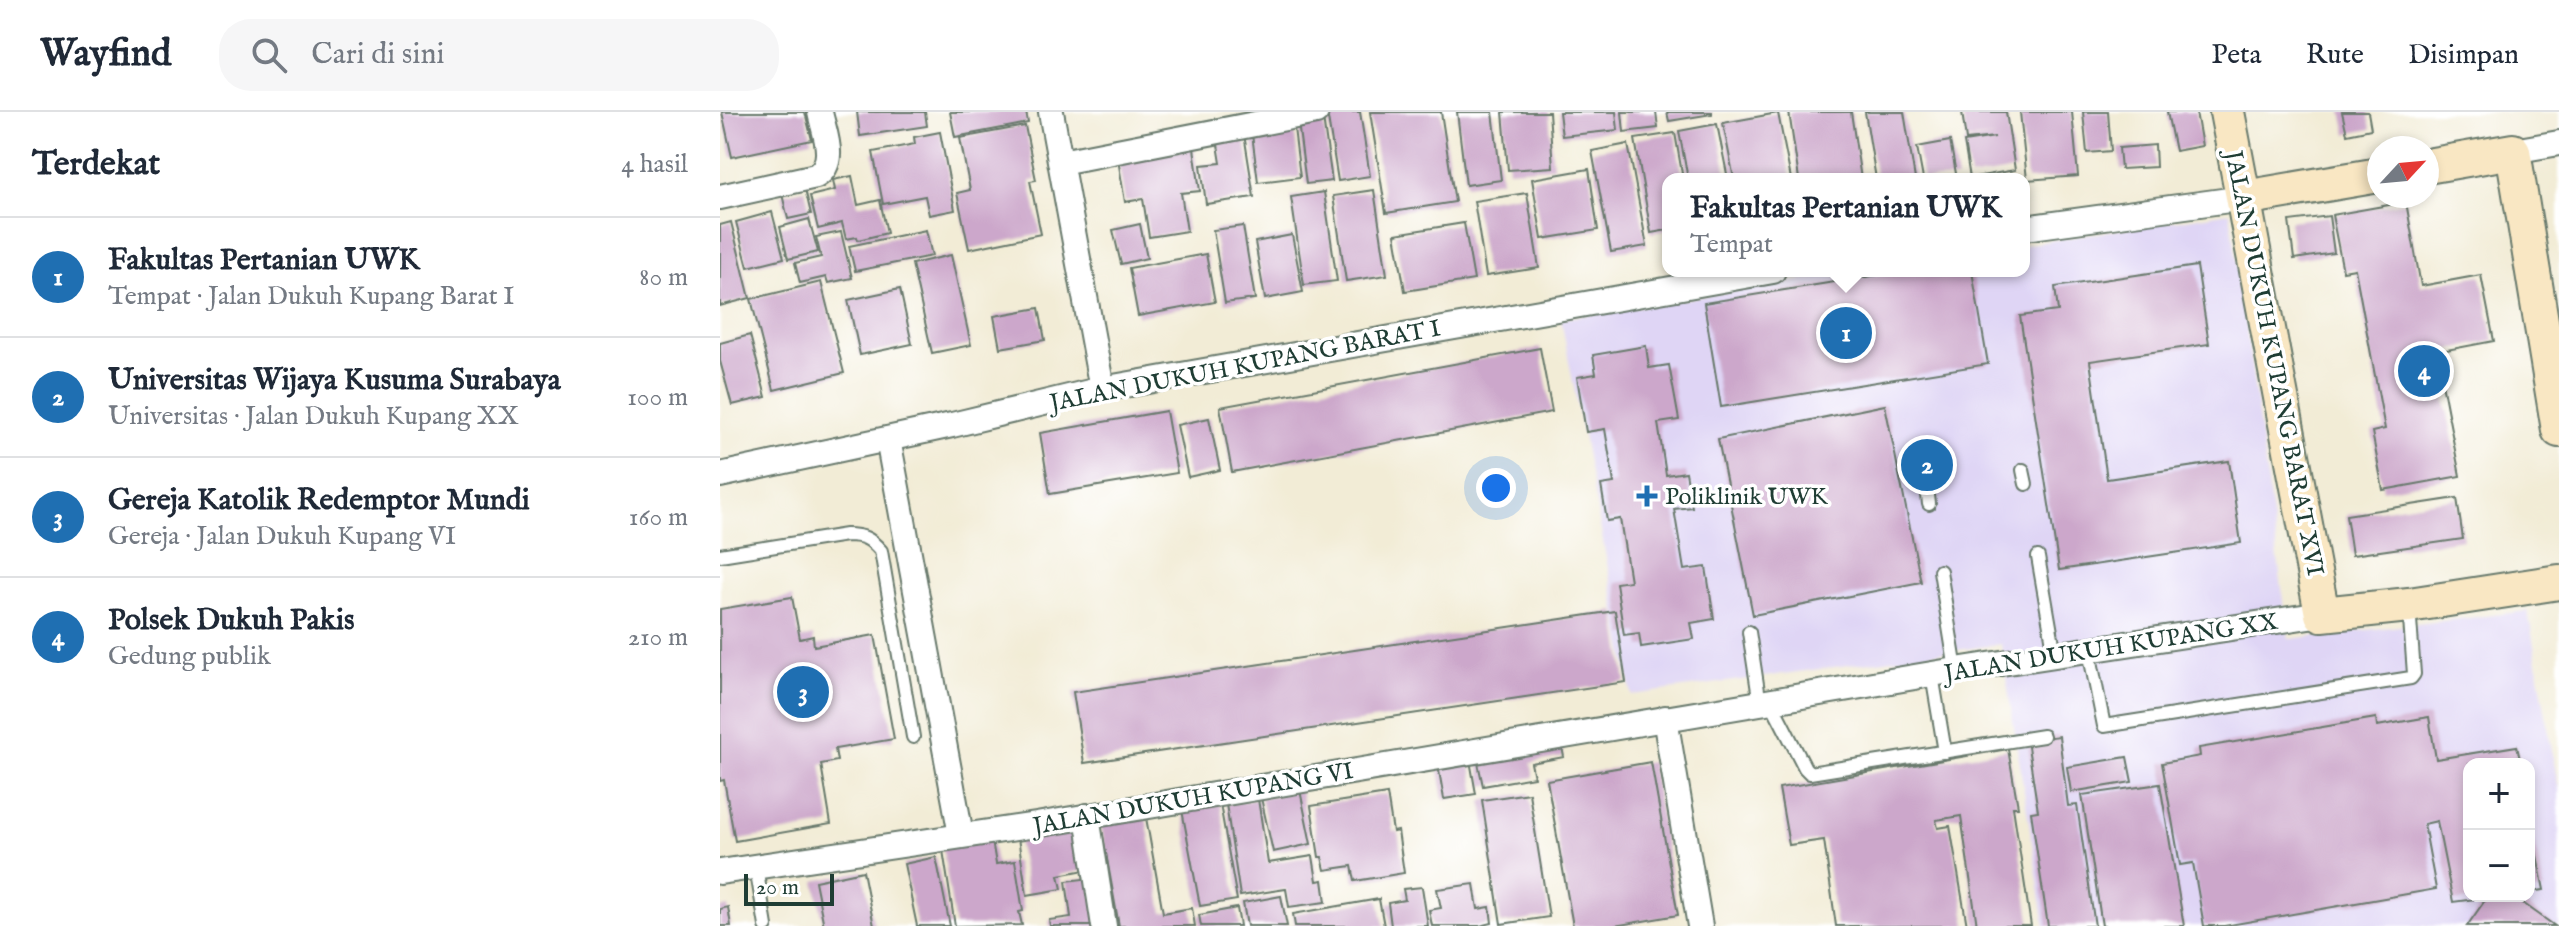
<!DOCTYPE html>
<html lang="id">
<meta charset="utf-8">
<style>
:root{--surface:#fff;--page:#f6f6f7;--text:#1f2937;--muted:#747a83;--line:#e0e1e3;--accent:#1f6fb2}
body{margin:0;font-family:"IM FELL English",serif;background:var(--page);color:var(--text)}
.controls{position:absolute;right:24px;bottom:24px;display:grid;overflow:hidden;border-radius:16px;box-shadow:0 4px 12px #0003}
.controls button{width:72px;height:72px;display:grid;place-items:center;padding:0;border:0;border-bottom:2px solid var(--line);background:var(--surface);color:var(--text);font:40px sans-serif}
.compass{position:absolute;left:1647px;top:24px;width:72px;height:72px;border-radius:50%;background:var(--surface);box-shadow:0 4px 12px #0003;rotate:64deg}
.scale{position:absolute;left:24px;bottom:20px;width:90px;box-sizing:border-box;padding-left:8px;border:4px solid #1f3d34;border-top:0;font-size:22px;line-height:28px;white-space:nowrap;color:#1f3d34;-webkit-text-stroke:6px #fff;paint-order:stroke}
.you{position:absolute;left:776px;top:376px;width:28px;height:28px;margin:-20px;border:6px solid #fff;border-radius:50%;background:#1a73e8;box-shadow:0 0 0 12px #1a73e833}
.badge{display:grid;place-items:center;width:52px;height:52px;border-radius:50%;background:var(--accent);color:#fff;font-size:26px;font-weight:700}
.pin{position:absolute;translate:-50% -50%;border:4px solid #fff;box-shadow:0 2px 8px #0006}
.popup{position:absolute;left:942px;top:61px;width:368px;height:104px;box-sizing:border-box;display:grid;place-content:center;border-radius:16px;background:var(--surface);filter:drop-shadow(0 2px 6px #0005);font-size:26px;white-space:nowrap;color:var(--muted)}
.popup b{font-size:30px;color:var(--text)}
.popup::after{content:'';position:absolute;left:50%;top:100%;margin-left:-16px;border:16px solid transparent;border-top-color:var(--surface)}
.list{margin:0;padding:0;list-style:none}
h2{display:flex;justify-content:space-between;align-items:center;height:104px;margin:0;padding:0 32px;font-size:34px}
h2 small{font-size:26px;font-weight:400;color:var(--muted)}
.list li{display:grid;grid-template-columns:52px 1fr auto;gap:24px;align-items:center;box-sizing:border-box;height:120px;padding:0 32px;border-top:2px solid var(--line)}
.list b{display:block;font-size:30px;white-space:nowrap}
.list p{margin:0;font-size:26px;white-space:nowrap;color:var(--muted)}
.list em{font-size:26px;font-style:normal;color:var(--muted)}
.icon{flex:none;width:44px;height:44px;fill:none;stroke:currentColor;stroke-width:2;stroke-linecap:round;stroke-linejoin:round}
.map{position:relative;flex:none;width:1839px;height:814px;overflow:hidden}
header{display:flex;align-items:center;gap:48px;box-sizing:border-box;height:112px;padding:0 40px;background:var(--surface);border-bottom:2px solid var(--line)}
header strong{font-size:38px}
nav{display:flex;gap:44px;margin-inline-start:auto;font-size:28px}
.search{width:560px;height:72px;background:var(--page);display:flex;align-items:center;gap:20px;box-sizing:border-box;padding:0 28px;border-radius:32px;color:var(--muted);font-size:30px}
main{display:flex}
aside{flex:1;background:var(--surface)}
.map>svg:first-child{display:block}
.built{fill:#dfd5f5;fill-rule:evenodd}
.building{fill:#cca7cb}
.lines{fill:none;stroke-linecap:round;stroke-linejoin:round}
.lane-casing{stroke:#697a6d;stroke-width:16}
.street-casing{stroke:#697a6d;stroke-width:28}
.secondary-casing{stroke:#697a6d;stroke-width:38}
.lane{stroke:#fff;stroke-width:12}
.street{stroke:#fff;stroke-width:24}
.secondary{stroke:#f9e7c3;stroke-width:34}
.poi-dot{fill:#1f6fb2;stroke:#fff;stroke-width:3}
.labels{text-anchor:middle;stroke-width:7;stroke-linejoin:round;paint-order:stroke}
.street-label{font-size:24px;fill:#1f3d34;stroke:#fff}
.poi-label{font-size:24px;fill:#1f3d34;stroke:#fff;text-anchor:start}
</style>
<header>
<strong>Wayfind</strong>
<div class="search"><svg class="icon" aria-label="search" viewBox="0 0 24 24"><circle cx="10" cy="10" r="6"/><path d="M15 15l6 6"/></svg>Cari di sini</div>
<nav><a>Peta</a><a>Rute</a><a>Disimpan</a></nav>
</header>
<main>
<aside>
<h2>Terdekat<small>4 hasil</small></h2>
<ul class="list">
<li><span class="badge">1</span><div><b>Fakultas Pertanian UWK</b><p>Tempat · Jalan Dukuh Kupang Barat I</p></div><em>80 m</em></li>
<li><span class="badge">2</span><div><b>Universitas Wijaya Kusuma Surabaya</b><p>Universitas · Jalan Dukuh Kupang XX</p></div><em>100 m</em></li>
<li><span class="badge">3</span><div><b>Gereja Katolik Redemptor Mundi</b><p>Gereja · Jalan Dukuh Kupang VI</p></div><em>160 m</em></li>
<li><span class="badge">4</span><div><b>Polsek Dukuh Pakis</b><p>Gedung publik</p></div><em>210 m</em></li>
</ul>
</aside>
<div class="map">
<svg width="1839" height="814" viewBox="0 0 1839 814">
<rect width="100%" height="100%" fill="#fff"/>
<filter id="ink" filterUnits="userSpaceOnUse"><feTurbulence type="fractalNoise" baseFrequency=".0125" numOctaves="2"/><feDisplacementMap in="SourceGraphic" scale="16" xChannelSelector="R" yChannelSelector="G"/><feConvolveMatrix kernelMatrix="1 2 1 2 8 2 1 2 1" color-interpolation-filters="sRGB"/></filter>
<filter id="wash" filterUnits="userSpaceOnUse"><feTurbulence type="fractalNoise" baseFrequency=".006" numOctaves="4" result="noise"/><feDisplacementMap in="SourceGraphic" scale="32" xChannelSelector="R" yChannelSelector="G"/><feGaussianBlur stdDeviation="1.8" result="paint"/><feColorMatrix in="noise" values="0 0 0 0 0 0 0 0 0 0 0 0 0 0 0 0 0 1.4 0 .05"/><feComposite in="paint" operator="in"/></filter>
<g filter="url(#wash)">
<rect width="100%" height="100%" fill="#f2ecd6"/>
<path class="built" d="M 1510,100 L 1569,527 L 1808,499 L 1839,679 L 1839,814 L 1325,814 L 1281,532 L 912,583 L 841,207 L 1139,159 L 1304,159 L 1304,133 ZM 1749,652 L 1809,652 L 1809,784 L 1749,784 Z"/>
<g id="blocks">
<g class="building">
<polygon points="2,0 85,0 92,28 12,45"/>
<polygon points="137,0 205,0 207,14 140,24"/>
<polygon points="230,0 306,0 308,11 235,25"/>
<polygon points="607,0 640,0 650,64 618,69"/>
<polygon points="650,0 721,0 735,90 666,101"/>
<polygon points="737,0 773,0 781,68 746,73"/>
<polygon points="783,0 829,0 833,55 788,58"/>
<polygon points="839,0 896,0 898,18 842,24"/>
<polygon points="902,0 936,0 938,16 904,20"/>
<polygon points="947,0 992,0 992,2 949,9"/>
<polygon points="1069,0 1131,0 1141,67 1079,67"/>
<polygon points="1145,0 1184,0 1195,67 1156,67"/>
<polygon points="1242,0 1286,0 1295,58 1250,66 1244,30 1275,25 1246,28"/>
<polygon points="1300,0 1352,0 1358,64 1307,68"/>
<polygon points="1363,0 1388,0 1391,39 1367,41"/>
<polygon points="1447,0 1476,0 1482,34 1455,39"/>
<polygon points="1622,0 1648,0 1651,17 1627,22"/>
<polygon points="1058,1 1071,67 1014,67 1003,11"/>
<polygon points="603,6 612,69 586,72 578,10"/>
<polygon points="997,12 1008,67 968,67 959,19"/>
<polygon points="305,14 316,68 310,69 321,122 249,137 237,81 250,78 240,26"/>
<polygon points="574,16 580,65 538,70 532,22"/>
<polygon points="220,20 235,98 209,103 205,84 163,92 153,40 195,32 194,25"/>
<polygon points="955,21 963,67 948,67 948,118 931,121 915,27"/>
<polygon points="524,22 534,85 486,92 481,53 501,51 497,26"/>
<polygon points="1230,29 1237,67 1203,67 1197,35"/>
<polygon points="908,32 927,134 891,140 872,39"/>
<polygon points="1435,33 1436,55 1401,57 1399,36"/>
<polygon points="474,36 480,79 461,81 467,119 429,125 423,87 405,90 398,47"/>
<polygon points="869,57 878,118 822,127 812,67"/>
<polygon points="132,64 138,93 160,88 167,121 138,128 137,125 126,127 122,111 98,117 90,84 115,78 113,68"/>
<polygon points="85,77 91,102 68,107 62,82"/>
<polygon points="654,78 667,163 626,169 613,84"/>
<polygon points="604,80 617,169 584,173 571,85"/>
<polygon points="807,81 819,156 766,164 754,89"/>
<polygon points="1686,90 1701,174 1761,163 1774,229 1716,240 1740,364 1663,378 1652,320 1665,317 1635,157 1623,159 1612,103"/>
<polygon points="52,100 64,146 28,155 16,110"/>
<polygon points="1609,104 1614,141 1574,147 1569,109"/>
<polygon points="89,107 98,140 68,147 60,115"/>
<polygon points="11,110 30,186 0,194 0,113"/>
<polygon points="744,111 754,168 685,179 675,122"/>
<polygon points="420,112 427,146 401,152 393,118"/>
<polygon points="523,114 535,187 505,191 493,118"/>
<polygon points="206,118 212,144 135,159 129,134"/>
<polygon points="121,120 132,166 108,171 106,165 80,171 75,151 101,145 96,125"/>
<polygon points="572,123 583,180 545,187 535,130"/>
<polygon points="486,142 495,190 418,204 409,156"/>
<polygon points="231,143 251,233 212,241 192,152"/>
<polygon points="1477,154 1489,232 1370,249 1387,367 1509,349 1521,431 1339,458 1300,204 1338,199 1335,175"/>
<polygon points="1183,159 1252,159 1268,252 1001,295 984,191"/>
<polygon points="101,170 124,261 54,278 31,187"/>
<polygon points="180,177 192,232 140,243 128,188"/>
<polygon points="319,196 325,228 280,236 274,204"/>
<polygon points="30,223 46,285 12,293 0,249 0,231"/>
<polygon points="926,234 929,256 949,253 959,308 938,311 946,363 966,360 972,395 954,397 964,458 986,455 994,507 971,511 974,527 921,535 919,521 904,523 896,471 910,469 900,407 887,409 881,373 894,371 885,317 866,320 857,265 876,262 873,243"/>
<polygon points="820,236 832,300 512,360 500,295"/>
<polygon points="1165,293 1201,470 1033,503 998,327"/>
<polygon points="446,299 457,361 330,382 320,321"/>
<polygon points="489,306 500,358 468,365 457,313"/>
<polygon points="1737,386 1743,427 1632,443 1626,403"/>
<polygon points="72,485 80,527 93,524 94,534 155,523 174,627 115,637 117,649 101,652 111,712 15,729 4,668 0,669 0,497"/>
<polygon points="895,499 906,570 364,651 353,580"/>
<polygon points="1709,605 1716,647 1797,634 1801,652 1749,652 1749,784 1763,786 1733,790 1717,709 1704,712 1716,777 1504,814 1484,814 1473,751 1460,753 1442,651 1480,644 1479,636 1656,606 1657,614"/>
<polygon points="1339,624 1348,694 1357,693 1375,814 1328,814 1311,700 1318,699 1307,628"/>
<polygon points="841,630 844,645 811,651 814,665 763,674 757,646"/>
<polygon points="1288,637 1298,695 1293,695 1311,814 1257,814 1241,704 1216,708 1218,716 1230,714 1247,814 1116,814 1104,728 1069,733 1059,676"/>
<polygon points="1407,645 1412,670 1351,680 1347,655"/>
<polygon points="750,648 756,682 724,687 718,653"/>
<polygon points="931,650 958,803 894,814 853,814 827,668"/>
<polygon points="1440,672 1464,814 1382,814 1362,683"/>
<polygon points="580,678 591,732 553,740 541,686"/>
<polygon points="809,681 829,805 781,812 762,688"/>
<polygon points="667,682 673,720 678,719 684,761 635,769 632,754 605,758 602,745 599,745 591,694"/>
<polygon points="538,687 548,751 593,744 597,769 603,768 606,790 569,795 566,777 520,784 506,692"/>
<polygon points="500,692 517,788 480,794 462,698"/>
<polygon points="425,700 443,801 472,796 475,814 399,814 380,708"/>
<polygon points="1809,704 1824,778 1809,780"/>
<polygon points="364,711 365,758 339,763 342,777 307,783 297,720"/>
<polygon points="271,723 276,752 295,749 303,799 299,800 302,813 235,814 222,732"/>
<polygon points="216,745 230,814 197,814 184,752"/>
<polygon points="143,759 154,814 104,814 95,769"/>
<polygon points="371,766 379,814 330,814 329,808 351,805 346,769"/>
<polygon points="754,772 758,797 770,795 772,811 760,814 712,814 709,798 721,796 717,777"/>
<polygon points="702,775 708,814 671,814 668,791 685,788 683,777"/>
<polygon points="561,784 567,814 527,814 523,791"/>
<polygon points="1768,784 1793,784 1835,814 1747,814"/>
<polygon points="659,787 664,814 575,814 573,802"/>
<polygon points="8,795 11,814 0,814 0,797"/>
<polygon points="517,796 520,814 481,814 479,803"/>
</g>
</g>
</g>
<g filter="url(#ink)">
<use href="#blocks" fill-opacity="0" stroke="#697a6d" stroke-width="2"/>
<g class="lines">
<g class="lane-casing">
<g id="lane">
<polyline points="1303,358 1306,372"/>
<polyline points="1206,366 1209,392"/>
<path d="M 0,443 L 126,423 C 143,423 150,426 161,439 L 193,625"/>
<polyline points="1318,445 1335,543"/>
<polyline points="1220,459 1236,558"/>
<polyline points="1029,520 1040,592"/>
<polyline points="1369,539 1384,614 1691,566 1694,562 1689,494"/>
<polyline points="1212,563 1225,640"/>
<polyline points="1051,590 1085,656 1090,661 1323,624"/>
<polyline points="36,755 46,814"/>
</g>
</g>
<g class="street-casing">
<g id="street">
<polyline points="331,0 382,277"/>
<polyline points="1793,39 1839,31"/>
<polyline points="341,50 596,0"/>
<path d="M 0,85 L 96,64 C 118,50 104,21 100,0"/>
<polyline points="1304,116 1524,86"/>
<polyline points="168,327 241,723"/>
<polyline points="0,363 232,313 382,277 1053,159"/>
<polyline points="945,606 980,814"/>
<polyline points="367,704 384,814"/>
<polyline points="0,760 316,713 1236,558 1602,502"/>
</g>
</g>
<g class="secondary-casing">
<g id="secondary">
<polyline points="1507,0 1602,502 1689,493 1839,470"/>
<polyline points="1707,54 1793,39 1839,318"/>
<polyline points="1524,86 1659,63"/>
</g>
</g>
<use href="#lane" class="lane"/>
<use href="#street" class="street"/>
<use href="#secondary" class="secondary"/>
</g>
</g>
<path class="poi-dot" d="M923 372h8v8h8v8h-8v8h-8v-8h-8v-8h8z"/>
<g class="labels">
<g class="street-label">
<text transform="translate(1555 251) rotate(79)" y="8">JALAN DUKUH KUPANG BARAT XVI</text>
<text transform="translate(525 253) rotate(-11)" y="8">JALAN DUKUH KUPANG BARAT I</text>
<text transform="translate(1391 535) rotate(-9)" y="8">JALAN DUKUH KUPANG XX</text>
<text transform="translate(473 686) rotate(-10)" y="8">JALAN DUKUH KUPANG VI</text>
</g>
<g class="poi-label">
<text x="945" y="392">Poliklinik UWK</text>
</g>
</g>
</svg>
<div class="controls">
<button>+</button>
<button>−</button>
</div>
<svg class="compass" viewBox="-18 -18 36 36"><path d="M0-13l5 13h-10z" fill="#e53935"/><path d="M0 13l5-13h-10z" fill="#747a83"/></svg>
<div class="scale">20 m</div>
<div class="you"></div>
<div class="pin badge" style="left:1126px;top:221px">1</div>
<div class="popup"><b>Fakultas Pertanian UWK</b>Tempat</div>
<div class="pin badge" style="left:1207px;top:353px">2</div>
<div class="pin badge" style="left:83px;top:580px">3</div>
<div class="pin badge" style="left:1704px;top:259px">4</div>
</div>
</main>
